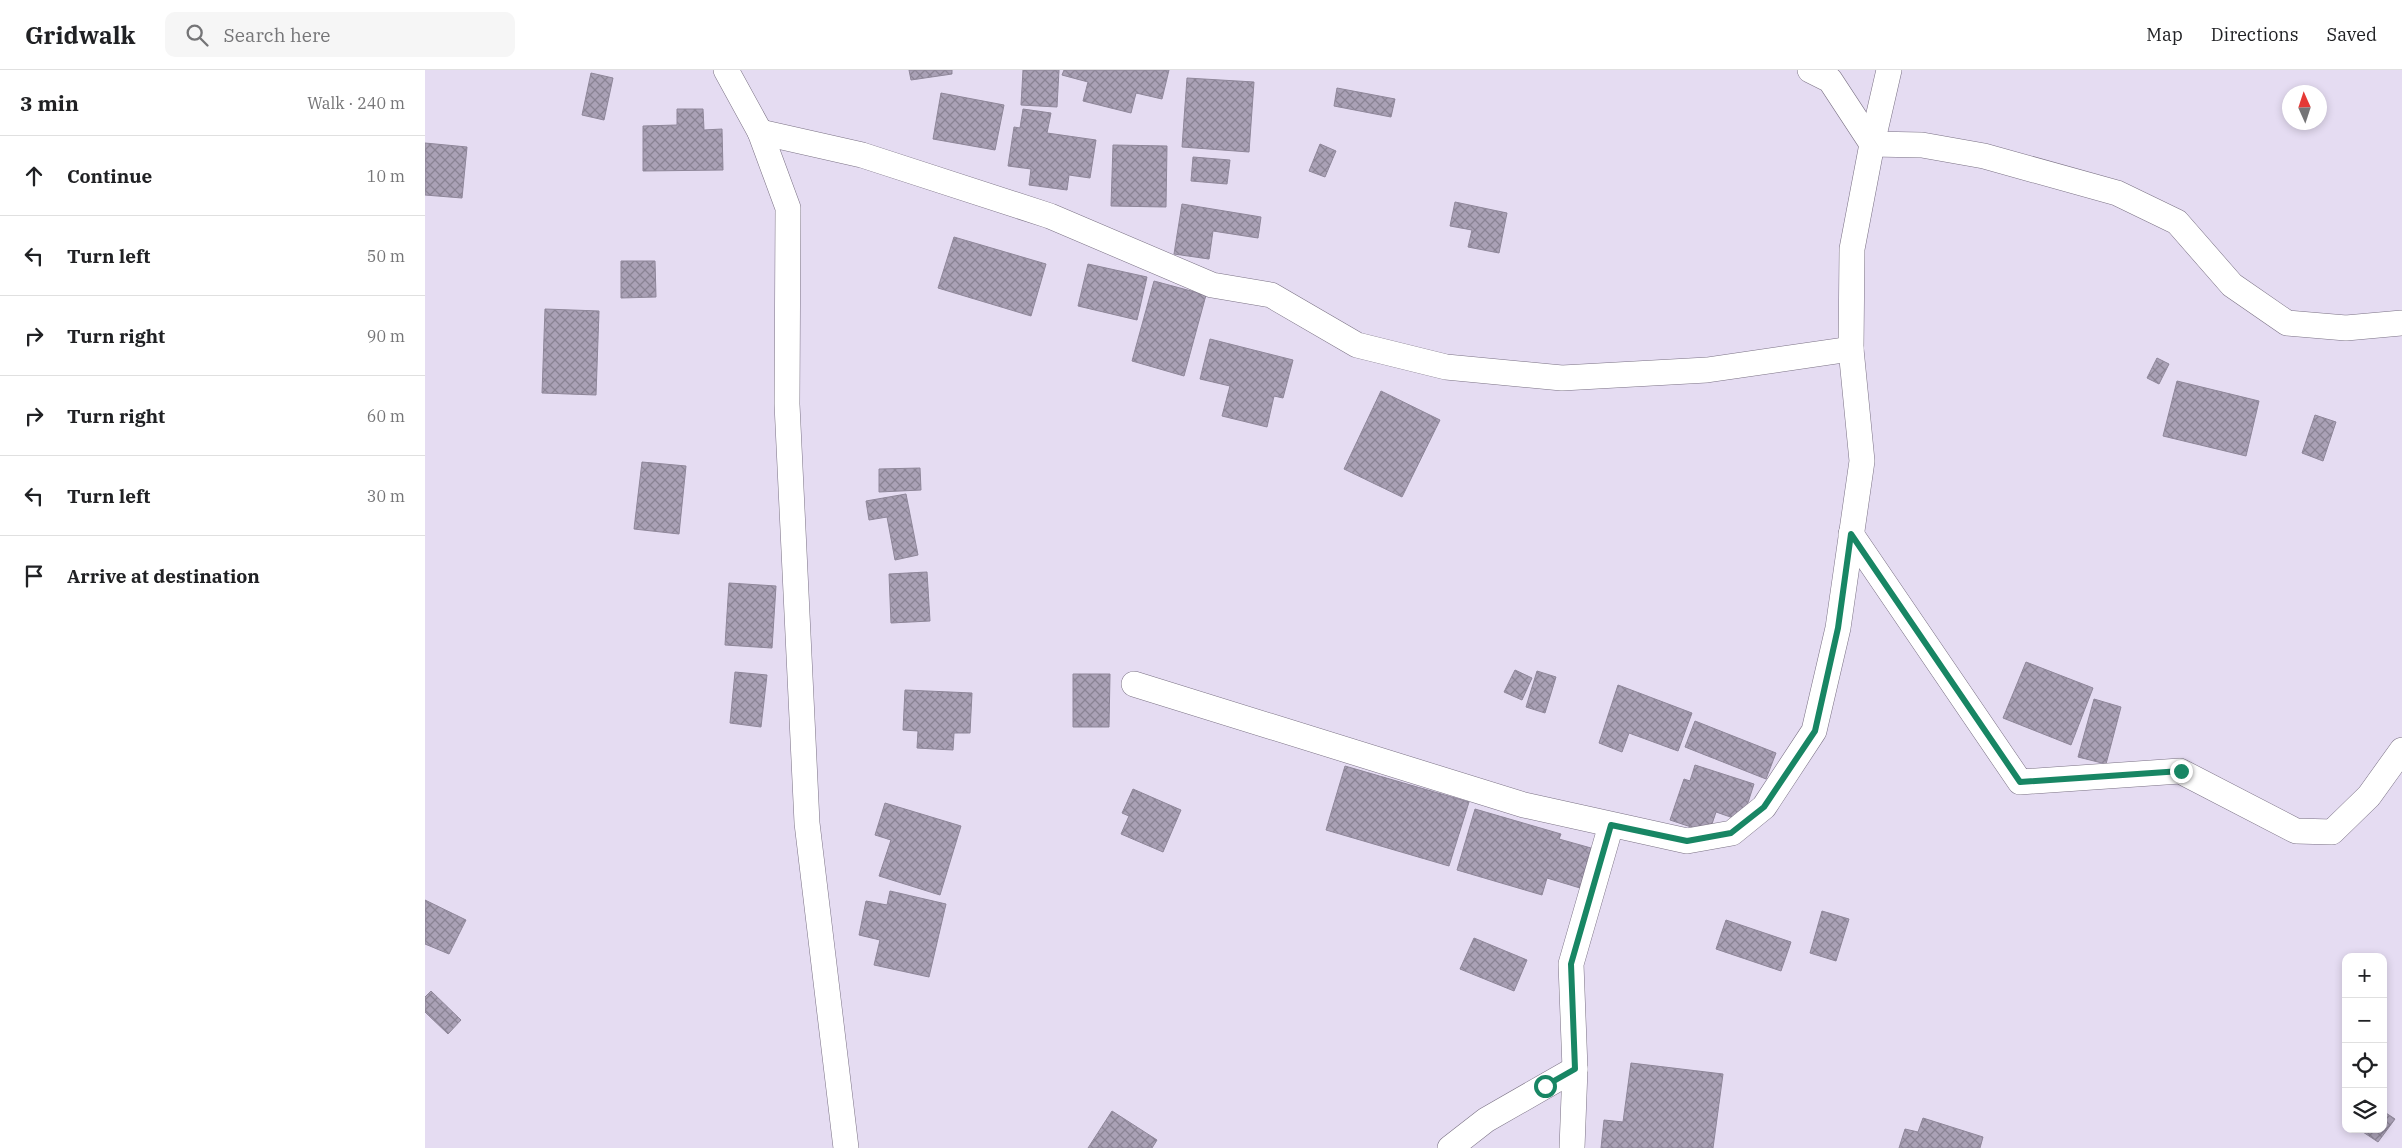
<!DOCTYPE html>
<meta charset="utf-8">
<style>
:root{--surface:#fff;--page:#f6f6f6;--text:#202124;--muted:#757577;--line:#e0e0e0}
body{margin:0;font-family:"IBM Plex Serif",serif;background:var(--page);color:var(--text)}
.controls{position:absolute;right:15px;bottom:15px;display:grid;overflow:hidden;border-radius:10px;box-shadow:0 2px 8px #0003}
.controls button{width:45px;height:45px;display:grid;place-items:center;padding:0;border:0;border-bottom:1px solid var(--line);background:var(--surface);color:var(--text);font:25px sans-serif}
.compass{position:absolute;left:1857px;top:15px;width:45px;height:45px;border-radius:50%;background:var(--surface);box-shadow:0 2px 8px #0003;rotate:357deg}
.stop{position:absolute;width:15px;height:15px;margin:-11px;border:4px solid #188664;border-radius:50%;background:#fff}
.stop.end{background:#188664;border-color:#fff;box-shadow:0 1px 5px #0008}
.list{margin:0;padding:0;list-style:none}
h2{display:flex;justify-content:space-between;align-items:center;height:65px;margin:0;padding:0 20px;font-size:21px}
h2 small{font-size:16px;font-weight:400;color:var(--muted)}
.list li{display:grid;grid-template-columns:32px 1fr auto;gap:15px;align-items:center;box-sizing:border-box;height:80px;padding:0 20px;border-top:1px solid var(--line)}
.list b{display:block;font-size:19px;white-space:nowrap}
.list em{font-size:16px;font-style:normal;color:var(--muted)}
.icon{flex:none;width:28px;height:28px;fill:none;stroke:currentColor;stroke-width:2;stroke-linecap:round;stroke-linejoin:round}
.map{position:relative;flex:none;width:1977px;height:1078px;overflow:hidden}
header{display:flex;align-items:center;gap:30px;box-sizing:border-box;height:70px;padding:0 25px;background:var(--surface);border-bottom:1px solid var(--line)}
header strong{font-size:24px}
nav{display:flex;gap:28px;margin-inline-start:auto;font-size:18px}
.search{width:350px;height:45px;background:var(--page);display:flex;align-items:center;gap:12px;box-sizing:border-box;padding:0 18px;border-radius:10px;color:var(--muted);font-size:19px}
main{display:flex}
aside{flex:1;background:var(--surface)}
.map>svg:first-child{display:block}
.building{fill:url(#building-cross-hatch);stroke:#8f879a}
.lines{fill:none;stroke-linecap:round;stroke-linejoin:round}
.street-casing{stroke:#7a7184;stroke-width:26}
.street{stroke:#fff;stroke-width:25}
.route{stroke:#188664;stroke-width:6}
</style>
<header>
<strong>Gridwalk</strong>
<div class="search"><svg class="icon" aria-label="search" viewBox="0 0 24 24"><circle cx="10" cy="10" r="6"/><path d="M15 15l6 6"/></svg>Search here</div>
<nav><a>Map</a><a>Directions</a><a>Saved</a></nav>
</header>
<main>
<aside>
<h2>3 min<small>Walk · 240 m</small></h2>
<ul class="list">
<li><svg class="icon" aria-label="ahead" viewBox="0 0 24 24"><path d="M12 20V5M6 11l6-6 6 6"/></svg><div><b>Continue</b></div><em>10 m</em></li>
<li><svg class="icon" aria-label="left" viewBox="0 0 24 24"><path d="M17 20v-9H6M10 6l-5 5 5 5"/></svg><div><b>Turn left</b></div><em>50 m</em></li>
<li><svg class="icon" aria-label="right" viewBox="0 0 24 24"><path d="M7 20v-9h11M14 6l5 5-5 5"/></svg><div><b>Turn right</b></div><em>90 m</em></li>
<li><svg class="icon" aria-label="right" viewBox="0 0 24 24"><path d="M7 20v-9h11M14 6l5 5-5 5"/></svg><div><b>Turn right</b></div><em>60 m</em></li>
<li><svg class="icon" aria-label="left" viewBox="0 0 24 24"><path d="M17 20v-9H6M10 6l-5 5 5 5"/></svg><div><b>Turn left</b></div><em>30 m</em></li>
<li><svg class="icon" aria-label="arrive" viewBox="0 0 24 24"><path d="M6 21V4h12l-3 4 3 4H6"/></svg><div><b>Arrive at destination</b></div></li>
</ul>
</aside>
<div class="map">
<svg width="1977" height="1078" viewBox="0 0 1977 1078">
<defs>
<pattern id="building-cross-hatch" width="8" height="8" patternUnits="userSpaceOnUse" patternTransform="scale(1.25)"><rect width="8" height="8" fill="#aaa1b6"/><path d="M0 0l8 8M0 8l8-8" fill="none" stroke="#8a8394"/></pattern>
</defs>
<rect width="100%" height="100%" fill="#e5dcf2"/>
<g class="building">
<polygon points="484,0 527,0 527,4 486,10"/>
<polygon points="598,0 634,0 632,37 596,35"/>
<polygon points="639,0 744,0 737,29 711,23 706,43 658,31 663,12 637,5"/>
<polygon points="166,3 188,8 179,50 157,45"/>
<polygon points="762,8 829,12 824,82 757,77"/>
<polygon points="912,18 970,29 966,47 909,36"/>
<polygon points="516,23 579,35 570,80 508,69"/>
<polygon points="252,39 278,39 279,60 297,59 298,100 218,101 218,56 252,55"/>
<polygon points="598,39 626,43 622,63 671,70 665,108 644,105 642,120 604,115 606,99 583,96 589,57 595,58"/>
<polygon points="0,73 42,77 37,128 0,125"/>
<polygon points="895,74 911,81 900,107 884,101"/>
<polygon points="688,75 742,76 741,137 686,136"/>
<polygon points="768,87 805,90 802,114 766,111"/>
<polygon points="1030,132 1082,143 1074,183 1043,177 1047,160 1025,156"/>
<polygon points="757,134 836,147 833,168 788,161 784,189 749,184"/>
<polygon points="529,167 621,194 606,246 513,218"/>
<polygon points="196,191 230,191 231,227 196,228"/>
<polygon points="663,194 722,207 712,250 653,236"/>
<polygon points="729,211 781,225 759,306 707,291"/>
<polygon points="120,239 174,241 171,325 117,323"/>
<polygon points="785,269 868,290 858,328 849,326 842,357 797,346 805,316 775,309"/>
<polygon points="1732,288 1744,294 1734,314 1722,308"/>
<polygon points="1752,311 1834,331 1821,386 1738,366"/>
<polygon points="956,321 1015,350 977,427 919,399"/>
<polygon points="1890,345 1911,352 1898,391 1877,383"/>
<polygon points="217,392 261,396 254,464 209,459"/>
<polygon points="495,398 496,420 454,422 454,399"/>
<polygon points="481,424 493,485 470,490 462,447 444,450 441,431"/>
<polygon points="502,502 505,551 466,553 464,504"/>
<polygon points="304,513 351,516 347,578 300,575"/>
<polygon points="1601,592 1668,618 1646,675 1578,648"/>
<polygon points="1090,600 1107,608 1097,630 1079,622"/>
<polygon points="1112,601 1131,607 1120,643 1101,637"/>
<polygon points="310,602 342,605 336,657 305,653"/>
<polygon points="648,604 685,604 684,657 648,657"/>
<polygon points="1193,615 1267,643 1253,681 1204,663 1197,682 1174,673"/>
<polygon points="480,620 547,623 545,663 529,663 528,680 492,678 493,661 478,660"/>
<polygon points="1669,629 1696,637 1681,694 1653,687"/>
<polygon points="1270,651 1351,683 1341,709 1260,677"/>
<polygon points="1270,695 1329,714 1317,751 1291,742 1284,763 1245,750 1259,709 1265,711"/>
<polygon points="920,696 1044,732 1024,796 901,760"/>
<polygon points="708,719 756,740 738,782 696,764 704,746 697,743"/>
<polygon points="460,733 536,756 515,825 454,806 466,770 450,765"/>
<polygon points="1050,739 1136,764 1134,769 1166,778 1155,818 1122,808 1117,825 1032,800"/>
<polygon points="465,821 521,834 504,907 449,895 455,870 434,865 441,831 462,835"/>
<polygon points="0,830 41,850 24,884 0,874"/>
<polygon points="1397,841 1424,849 1411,891 1385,883"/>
<polygon points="1301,850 1366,872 1356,901 1291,879"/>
<polygon points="1049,868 1102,890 1089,921 1035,899"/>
<polygon points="6,921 36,950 23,964 0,942 0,927"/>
<polygon points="1206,993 1298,1004 1288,1078 1176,1078 1179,1050 1198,1052"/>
<polygon points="687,1041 732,1070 727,1078 663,1078"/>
<polygon points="1958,1041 1970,1049 1953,1072 1935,1060 1958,1059"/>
<polygon points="1498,1048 1558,1067 1555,1078 1474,1078 1480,1059 1493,1062"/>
</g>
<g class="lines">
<g class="street-casing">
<g id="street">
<polyline points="301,0 335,62 363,138 362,334 382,753 421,1078"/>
<polyline points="1385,0 1405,10 1447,74"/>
<polyline points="335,62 437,85 625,146 787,215 846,225 932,275 1021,297 1137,308 1282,300 1426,279"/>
<polyline points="1447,74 1497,75 1559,86 1692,123 1752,152 1807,215 1862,253 1921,258 1977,253"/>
<polyline points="1426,464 1595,712 1755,701 1871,761 1907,762 1944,726 1977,680"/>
<polyline points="709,614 1099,735 1262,771 1307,763 1339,737 1389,661 1413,558 1437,391 1426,279 1427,179 1447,74 1464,0"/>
<polyline points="1025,1078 1061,1050 1150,999"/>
<polyline points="1147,1078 1150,999 1146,894 1186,755"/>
</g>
</g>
<use href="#street" class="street"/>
</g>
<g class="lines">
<polyline class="route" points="1120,1016 1150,999 1146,894 1186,755 1262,771 1306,763 1339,737 1390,661 1413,558 1426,464 1595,712 1756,701"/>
</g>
</svg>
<div class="controls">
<button>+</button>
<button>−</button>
<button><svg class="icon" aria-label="locate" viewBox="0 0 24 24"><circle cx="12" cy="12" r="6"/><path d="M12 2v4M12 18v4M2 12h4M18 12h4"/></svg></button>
<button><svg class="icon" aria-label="layers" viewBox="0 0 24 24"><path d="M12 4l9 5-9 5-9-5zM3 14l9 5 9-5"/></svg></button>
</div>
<svg class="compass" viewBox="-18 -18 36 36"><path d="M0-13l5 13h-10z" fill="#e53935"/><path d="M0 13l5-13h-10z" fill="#757577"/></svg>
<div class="stop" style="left:1120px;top:1016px"></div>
<div class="stop end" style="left:1756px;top:701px"></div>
</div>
</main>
